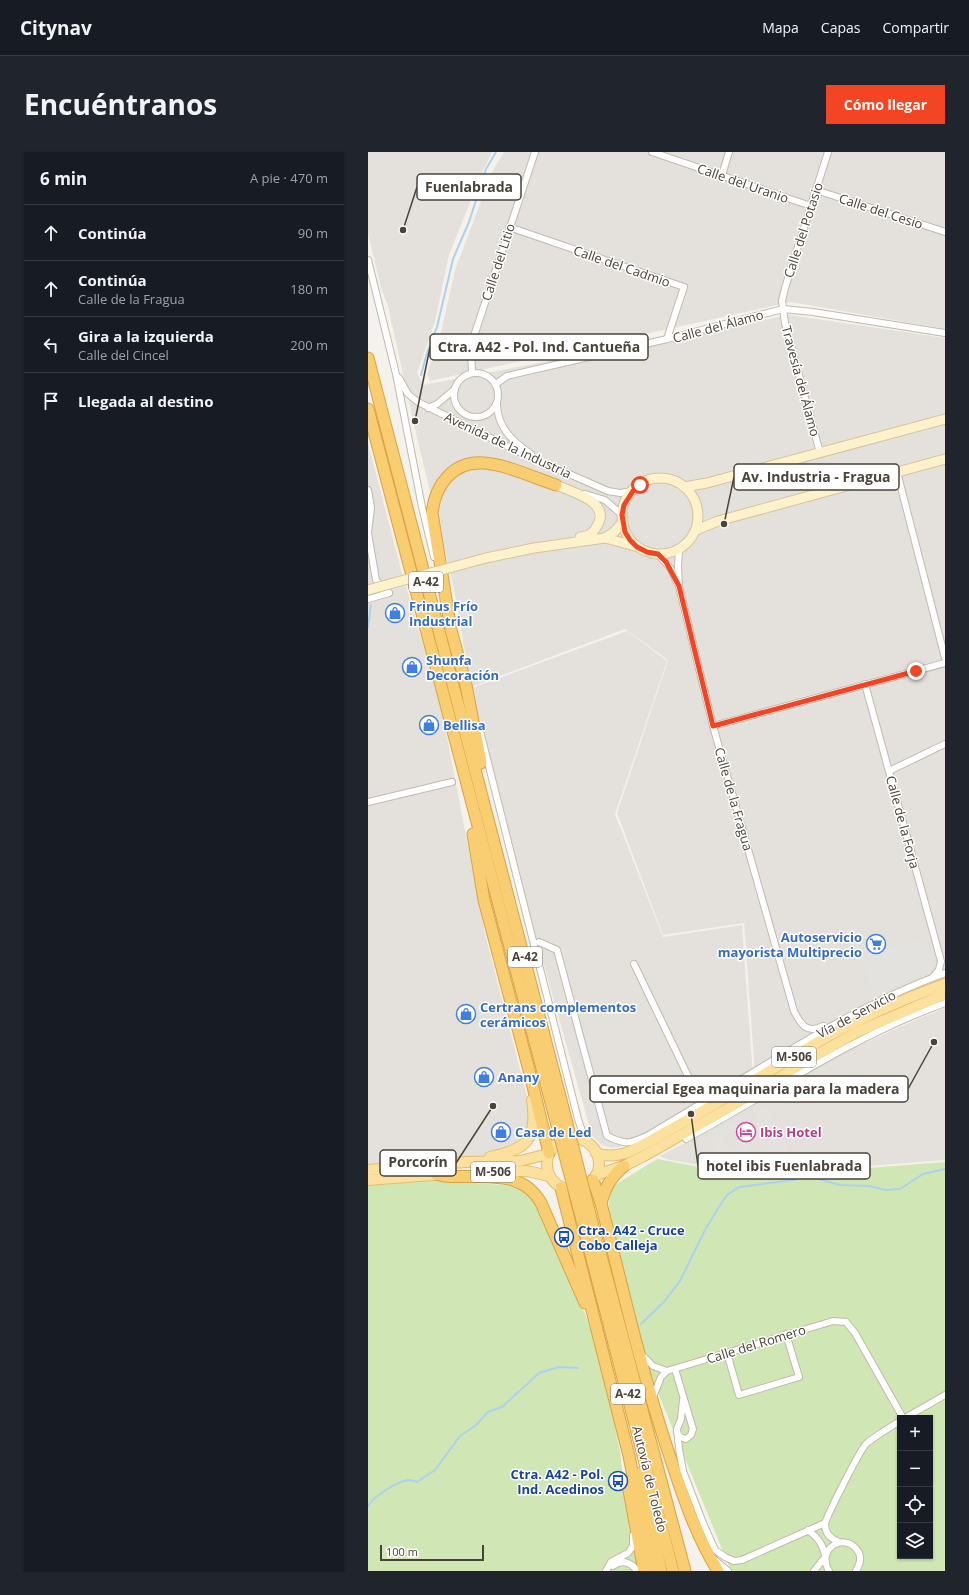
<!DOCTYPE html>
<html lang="es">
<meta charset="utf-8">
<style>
:root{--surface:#171b24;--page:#20242c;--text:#f1f3f6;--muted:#9ea1a6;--line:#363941;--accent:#f34523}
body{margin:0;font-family:"Open Sans",sans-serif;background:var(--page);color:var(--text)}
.controls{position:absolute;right:12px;bottom:12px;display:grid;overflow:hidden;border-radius:0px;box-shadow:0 1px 3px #0004}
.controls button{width:36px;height:36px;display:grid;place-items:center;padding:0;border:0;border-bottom:1px solid var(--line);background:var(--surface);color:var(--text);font:20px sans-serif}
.scale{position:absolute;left:12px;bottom:10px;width:104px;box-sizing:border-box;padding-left:4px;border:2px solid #494338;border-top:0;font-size:11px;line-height:14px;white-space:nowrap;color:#494338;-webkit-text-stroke:3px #fff;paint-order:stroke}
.stop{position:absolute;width:12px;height:12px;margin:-9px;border:3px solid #f34523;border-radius:50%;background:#fff}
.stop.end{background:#f34523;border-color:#fff;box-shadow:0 1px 4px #0008}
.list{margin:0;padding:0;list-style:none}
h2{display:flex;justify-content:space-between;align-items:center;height:52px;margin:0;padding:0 16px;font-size:17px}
h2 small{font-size:13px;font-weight:400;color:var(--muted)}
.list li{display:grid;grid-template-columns:26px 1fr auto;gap:12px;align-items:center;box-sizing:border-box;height:56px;padding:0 16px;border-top:1px solid var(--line)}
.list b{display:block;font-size:15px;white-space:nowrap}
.list p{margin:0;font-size:13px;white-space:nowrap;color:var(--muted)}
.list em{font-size:13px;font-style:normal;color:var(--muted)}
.icon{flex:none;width:22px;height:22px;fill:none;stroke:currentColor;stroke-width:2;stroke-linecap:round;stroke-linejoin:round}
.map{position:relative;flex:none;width:577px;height:1419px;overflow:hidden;border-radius:0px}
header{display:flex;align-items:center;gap:24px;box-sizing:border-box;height:56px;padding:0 20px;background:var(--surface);border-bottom:1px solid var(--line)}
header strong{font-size:19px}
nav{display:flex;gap:22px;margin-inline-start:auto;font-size:14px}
.intro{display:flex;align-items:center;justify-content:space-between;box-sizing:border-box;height:96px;padding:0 24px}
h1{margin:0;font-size:28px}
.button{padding:10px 18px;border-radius:0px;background:var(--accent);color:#fff;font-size:14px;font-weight:700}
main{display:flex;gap:24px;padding:0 24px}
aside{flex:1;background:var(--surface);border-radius:0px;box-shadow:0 1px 3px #0004}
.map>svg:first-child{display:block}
.industrial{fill:#e4e1dc}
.green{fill:#d0e7b5;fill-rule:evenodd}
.parking{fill:#e4e2df}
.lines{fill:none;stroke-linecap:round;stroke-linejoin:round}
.stream{stroke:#aad2ef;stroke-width:2}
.street-casing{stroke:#c0baad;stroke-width:8}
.secondary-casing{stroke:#d3c59b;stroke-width:11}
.primary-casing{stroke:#e1bf6d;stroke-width:12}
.highway-casing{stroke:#d9a240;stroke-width:13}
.street{stroke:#fff;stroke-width:6}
.secondary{stroke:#fdf2cc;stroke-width:9}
.primary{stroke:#fbe19d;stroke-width:10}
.highway{stroke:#f9cd71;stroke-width:11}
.secondary-bridge-casing{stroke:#d3c59b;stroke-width:11;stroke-linecap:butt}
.highway-bridge-casing{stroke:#d9a240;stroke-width:13;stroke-linecap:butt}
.secondary-bridge{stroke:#fdf2cc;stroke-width:9}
.highway-bridge{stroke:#f9cd71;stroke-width:11}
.route{stroke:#f34523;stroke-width:5}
.labels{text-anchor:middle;stroke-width:3;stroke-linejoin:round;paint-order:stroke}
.shield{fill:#fff;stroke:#807b74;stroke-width:1}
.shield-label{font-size:12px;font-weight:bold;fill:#494338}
.street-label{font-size:13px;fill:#494338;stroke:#fff}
.shop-label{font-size:13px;font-weight:bold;fill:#366cbe;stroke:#fff;text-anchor:start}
.hotel-label{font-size:13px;font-weight:bold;fill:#b23c85;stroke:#fff;text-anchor:start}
.transit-label{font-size:13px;font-weight:bold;fill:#164399;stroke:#fff;text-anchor:start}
.leader{fill:none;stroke:#494338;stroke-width:1.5}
.callout-dot{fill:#494338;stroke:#fff;stroke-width:1.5}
.callout{fill:#fff;stroke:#494338;stroke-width:1.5}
.callout-label{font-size:14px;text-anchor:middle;font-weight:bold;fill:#494338}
</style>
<header>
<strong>Citynav</strong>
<nav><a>Mapa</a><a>Capas</a><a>Compartir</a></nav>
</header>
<div class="intro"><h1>Encuéntranos</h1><a class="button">Cómo llegar</a></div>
<main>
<aside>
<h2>6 min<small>A pie · 470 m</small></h2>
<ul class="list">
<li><svg class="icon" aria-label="ahead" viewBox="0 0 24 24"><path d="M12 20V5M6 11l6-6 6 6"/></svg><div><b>Continúa</b></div><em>90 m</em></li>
<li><svg class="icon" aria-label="ahead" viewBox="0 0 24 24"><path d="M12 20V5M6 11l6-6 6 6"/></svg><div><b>Continúa</b><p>Calle de la Fragua</p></div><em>180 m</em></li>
<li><svg class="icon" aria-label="left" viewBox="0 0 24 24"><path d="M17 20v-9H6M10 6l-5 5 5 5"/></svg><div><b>Gira a la izquierda</b><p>Calle del Cincel</p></div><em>200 m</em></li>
<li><svg class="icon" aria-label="arrive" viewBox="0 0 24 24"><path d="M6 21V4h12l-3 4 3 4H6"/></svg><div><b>Llegada al destino</b></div></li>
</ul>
</aside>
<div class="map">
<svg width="577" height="1419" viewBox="0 0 577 1419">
<rect width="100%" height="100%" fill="#f5f2eb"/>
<g class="industrial">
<polygon points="0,0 124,0 113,23 81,103 67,169 49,221 55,233 422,163 577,186 577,826 489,863 387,923 376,771 295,783 249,661 300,508 257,477 103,535 86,437 50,290 20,154 14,139 0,82"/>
<polygon points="136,0 577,0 577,177 423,150 62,229 59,222 73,180 87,118 124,20"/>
<polygon points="0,291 35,425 0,434"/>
<polygon points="38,434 73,554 117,782 167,975 143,1004 0,1013 0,444"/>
<polygon points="259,479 299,509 247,662 295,785 374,773 385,924 269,992 244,996 234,993 224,984 105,560 104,536"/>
<polygon points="577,856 577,1008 388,1023 302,1008 291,1004 341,979 465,906 545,869"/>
</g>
<g class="green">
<path d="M 289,1007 L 386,1025 L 577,1010 L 577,1419 L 363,1419 L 279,1214 L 241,1057 L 242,1036 ZM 532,1266 L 562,1266 L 562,1404 L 532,1404 Z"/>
<polygon points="63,1028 148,1034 165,1046 213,1151 233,1207 252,1300 262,1381 270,1419 0,1419 0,1032"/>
</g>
<g class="parking">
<polygon points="557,786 562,804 562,812 557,821 505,842 494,804"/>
<polygon points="397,954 421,996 391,1021 350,1009 344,981 368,969 372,975 354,985 362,999 378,990 387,1006 403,998 389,972 392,970 386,959"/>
</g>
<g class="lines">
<g class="stream">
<polyline points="53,223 59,201 69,175 85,107 101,70 118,17 128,0"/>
<polyline points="0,475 3,453"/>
<polyline points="273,1172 295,1151 312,1129 337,1078 349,1058 359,1043 371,1035 425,1028 440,1024 472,1033 501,1034 518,1038 532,1037 555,1022 577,1017"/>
<path d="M 0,1354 C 6,1344 28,1330 40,1328 C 43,1328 47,1329 49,1330 L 67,1318 L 92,1284 L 107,1274 L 120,1260 L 134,1255 L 171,1221 L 191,1215 L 210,1216"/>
</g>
<g class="street-casing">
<g id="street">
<polyline points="284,0 443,54"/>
<polyline points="354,23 361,0"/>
<polyline points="448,38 577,80"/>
<polyline points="141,75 316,135 299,187"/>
<polyline points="0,108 28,222 54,355 66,405"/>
<circle cx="108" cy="243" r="22"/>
<polyline points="104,221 103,197 106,184 167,0"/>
<polyline points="31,226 40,242 50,250 149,299 240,339 252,341 265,339"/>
<polyline points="128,232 139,224 299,187 415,157 445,160 577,181"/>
<path d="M 129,252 C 129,275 145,290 163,302"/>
<polyline points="60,256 69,252 87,237"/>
<polyline points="452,301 417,171 414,149 417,136 460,0"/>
<polyline points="529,320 577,506"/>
<polyline points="0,338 3,356 0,381 8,428 15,437 21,441"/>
<polyline points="217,342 237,348 254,363"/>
<path d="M 311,397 L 310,415 L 311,434 L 345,574 L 426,859 C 433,873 439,882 455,874"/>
<polyline points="290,402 303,417 309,431"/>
<polyline points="0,447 21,441"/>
<polyline points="497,532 573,809 571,818 564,826"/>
<polyline points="345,574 577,511"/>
<polyline points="111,575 210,967 215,982 223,994"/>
<polyline points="521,619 577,592"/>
<polyline points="0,650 84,630"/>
<path d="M 171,790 L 189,798 L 239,984 C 258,993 261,992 279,984 C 317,961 356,938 394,915 C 453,879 511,845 577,821"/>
<polyline points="266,812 333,951"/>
<path d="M 318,987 C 405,940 483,885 577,851"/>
<polyline points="359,1201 371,1243 431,1225 418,1182"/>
<polyline points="273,1202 285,1214 299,1219"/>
<polyline points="307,1217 325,1277 323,1283 318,1287 312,1285 309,1280"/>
<polyline points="285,1245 293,1225 299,1219 465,1169 478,1170 487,1181 535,1266"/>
<polyline points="315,1248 313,1267 309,1277 311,1297 315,1319 335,1371 347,1398 357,1405 366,1409 374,1408 457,1371"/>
<polyline points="537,1266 577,1243"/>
<path d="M 440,1378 C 450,1386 454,1391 457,1403"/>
<path d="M 471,1390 C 463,1387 457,1381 457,1372 C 458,1365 492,1298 498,1292 C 505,1285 523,1275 532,1269"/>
<polyline points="347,1408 360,1419"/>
<path d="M 245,1414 C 254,1407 263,1410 269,1419"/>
<polyline points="238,1419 243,1410 260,1401 265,1394 265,1383"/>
<polyline points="446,1419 457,1405"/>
<path d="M 461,1419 C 447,1396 479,1378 491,1401 C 494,1408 491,1414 488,1419"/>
</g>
</g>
<g class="secondary-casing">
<g id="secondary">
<circle cx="292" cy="364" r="38"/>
<path d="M 188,333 C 204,340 244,350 229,374 C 225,382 220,384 212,385"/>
<polyline points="316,335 339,331 577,267"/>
<polyline points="328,378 350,369 577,307"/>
<polyline points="237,386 246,380 255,370"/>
<polyline points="118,406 166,396 237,386 267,394"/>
</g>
</g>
<g class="primary-casing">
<g id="primary">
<circle cx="205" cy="1012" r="26"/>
<path d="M 228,1001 C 238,1005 248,1004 258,1001 C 277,993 294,982 312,972 C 359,946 404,917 450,890 C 491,866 533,848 577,832"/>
<path d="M 122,1005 C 159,997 170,988 164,948"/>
<polyline points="0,1018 97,1010 152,1009 180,1002"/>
<polyline points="120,1020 159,1019 181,1024"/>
<polyline points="228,1023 256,1014 274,1005 387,941 436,910 489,880 577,842"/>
<polyline points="0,1028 76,1022"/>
</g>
</g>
<g class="highway-casing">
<g id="highway">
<polyline points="0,206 195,956"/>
<polyline points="0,257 185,958"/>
<path d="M 113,611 L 98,533 L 83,478 L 64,361 C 67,333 85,309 115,311 C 137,312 167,326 188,333"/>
<polyline points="105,682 116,748 161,918 181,1001"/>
<path d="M 68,1022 L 76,1024 C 110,1027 153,1015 173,1051 L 217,1151"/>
<path d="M 225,1028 L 233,1051 C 254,1134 273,1218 300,1299 C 314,1341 327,1382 350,1419"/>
<polyline points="193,1036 261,1304 284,1419"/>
<path d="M 233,1051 C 238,1034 242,1026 256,1014"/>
<polyline points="224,1070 317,1419"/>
<polyline points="215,1072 305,1419"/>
<polyline points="273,1321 293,1419"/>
<polyline points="260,1333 276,1419"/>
</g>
</g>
<use href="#street" class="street"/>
<use href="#secondary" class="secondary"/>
<use href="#primary" class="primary"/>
<use href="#highway" class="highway"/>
<g class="secondary-bridge-casing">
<polyline id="secondary-bridge" points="0,438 118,406"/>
</g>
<g class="highway-bridge-casing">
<g id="highway-bridge">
<polyline points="195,956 224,1070"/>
<polyline points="185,958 215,1072"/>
</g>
</g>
<use href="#secondary-bridge" class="secondary-bridge"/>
<use href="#highway-bridge" class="highway-bridge"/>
</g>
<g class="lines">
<polyline class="route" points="272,333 265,339 256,353 254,363 257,380 262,388 269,395 279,400 290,402 298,410 311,434 345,574 548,519"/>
</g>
<defs>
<g id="shop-ring" transform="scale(1)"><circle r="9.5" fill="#fff" stroke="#3f7fe0" stroke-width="1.5"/><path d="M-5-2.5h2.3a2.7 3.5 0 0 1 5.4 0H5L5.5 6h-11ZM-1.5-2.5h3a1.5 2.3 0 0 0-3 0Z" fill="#3f7fe0"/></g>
<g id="supermarket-ring" transform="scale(1)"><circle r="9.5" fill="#fff" stroke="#3f7fe0" stroke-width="1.5"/><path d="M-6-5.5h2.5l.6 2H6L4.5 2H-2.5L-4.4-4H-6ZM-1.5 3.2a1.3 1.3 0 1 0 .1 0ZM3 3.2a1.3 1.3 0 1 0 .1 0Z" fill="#3f7fe0"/></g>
<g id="hotel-ring" transform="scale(1)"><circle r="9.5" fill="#fff" stroke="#d1479c" stroke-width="1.5"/><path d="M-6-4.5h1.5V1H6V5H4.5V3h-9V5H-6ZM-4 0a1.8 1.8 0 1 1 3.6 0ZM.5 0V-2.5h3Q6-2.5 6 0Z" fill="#d1479c"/></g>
<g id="bus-ring" transform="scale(1)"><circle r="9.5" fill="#fff" stroke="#1a4fb4" stroke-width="1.5"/><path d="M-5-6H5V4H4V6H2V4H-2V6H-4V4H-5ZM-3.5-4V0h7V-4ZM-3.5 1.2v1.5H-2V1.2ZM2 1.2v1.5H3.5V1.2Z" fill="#1a4fb4"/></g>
</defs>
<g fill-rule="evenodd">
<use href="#shop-ring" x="27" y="461"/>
<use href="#shop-ring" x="44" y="515"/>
<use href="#shop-ring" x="61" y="573"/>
<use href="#supermarket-ring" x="508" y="792"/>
<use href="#shop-ring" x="98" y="862"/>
<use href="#shop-ring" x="116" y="925"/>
<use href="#shop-ring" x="133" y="980"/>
<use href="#hotel-ring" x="378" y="980"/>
<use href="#bus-ring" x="196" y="1085"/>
<use href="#bus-ring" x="250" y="1329"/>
</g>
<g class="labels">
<g class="shield">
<rect x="41" y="420" width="34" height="20" rx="3"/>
<rect x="140" y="795" width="34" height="20" rx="3"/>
<rect x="404" y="895" width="44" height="20" rx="3"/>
<rect x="103" y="1010" width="44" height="20" rx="3"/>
<rect x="243" y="1232" width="34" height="20" rx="3"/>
</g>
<g class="shield-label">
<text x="58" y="434">A-42</text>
<text x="157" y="809">A-42</text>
<text x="426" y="909">M-506</text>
<text x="125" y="1024">M-506</text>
<text x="260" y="1246">A-42</text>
</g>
<g class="street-label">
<text transform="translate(375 31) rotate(19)" y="5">Calle del Uranio</text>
<text transform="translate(513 59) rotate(18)" y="5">Calle del Cesio</text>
<text transform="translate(435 78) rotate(-72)" y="5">Calle del Potasio</text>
<text transform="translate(130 110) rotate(-72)" y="5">Calle del Litio</text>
<text transform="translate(254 114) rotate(19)" y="5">Calle del Cadmio</text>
<text transform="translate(350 174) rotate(-15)" y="5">Calle del Álamo</text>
<text transform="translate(433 229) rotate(75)" y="5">Travesía del Álamo</text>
<text transform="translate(140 293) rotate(25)" y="5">Avenida de la Industria</text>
<text transform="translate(366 647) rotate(74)" y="5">Calle de la Fragua</text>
<text transform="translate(535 670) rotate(75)" y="5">Calle de la Forja</text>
<text transform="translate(488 862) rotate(-28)" y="5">Vía de Servicio</text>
<text transform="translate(388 1192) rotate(-17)" y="5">Calle del Romero</text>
<text transform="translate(282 1327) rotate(76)" y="5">Autovía de Toledo</text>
</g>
<g class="shop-label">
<text x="41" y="459">Frinus Frío<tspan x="41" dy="15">Industrial</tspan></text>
<text x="58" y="513">Shunfa<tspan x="58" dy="15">Decoración</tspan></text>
<text x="75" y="578">Bellisa</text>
<text x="494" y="790" text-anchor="end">Autoservicio<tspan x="494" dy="15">mayorista Multiprecio</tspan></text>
<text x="112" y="860">Certrans complementos<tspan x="112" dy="15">cerámicos</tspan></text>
<text x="130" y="930">Anany</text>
<text x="147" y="985">Casa de Led</text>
</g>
<g class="hotel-label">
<text x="392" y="985">Ibis Hotel</text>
</g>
<g class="transit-label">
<text x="210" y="1083">Ctra. A42 - Cruce<tspan x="210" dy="15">Cobo Calleja</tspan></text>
<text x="236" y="1327" text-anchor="end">Ctra. A42 - Pol.<tspan x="236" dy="15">Ind. Acedinos</tspan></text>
</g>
</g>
<path class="leader" d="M35 78L49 35M47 269L62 195M356 372L366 325M566 890L540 937M125 954L88 1011M323 962L330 1014"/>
<g class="callout-dot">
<circle cx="35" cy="78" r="4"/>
<circle cx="47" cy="269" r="4"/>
<circle cx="356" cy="372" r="4"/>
<circle cx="566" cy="890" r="4"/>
<circle cx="125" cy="954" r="4"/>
<circle cx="323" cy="962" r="4"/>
</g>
<g class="callout">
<rect x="49" y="22" width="104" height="26" rx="4"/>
<rect x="62" y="182" width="218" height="26" rx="4"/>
<rect x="366" y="312" width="165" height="26" rx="4"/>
<rect x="222" y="924" width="318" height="26" rx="4"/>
<rect x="12" y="998" width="76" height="26" rx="4"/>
<rect x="330" y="1001" width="172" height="26" rx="4"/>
</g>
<g class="callout-label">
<text x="101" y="40">Fuenlabrada</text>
<text x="171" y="200">Ctra. A42 - Pol. Ind. Cantueña</text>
<text x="448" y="330">Av. Industria - Fragua</text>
<text x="381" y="942">Comercial Egea maquinaria para la madera</text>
<text x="50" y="1015">Porcorín</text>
<text x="416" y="1019">hotel ibis Fuenlabrada</text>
</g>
</svg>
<div class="controls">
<button>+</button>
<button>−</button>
<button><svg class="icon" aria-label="locate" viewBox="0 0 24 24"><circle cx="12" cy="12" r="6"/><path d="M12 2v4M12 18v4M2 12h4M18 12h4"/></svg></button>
<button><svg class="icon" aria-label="layers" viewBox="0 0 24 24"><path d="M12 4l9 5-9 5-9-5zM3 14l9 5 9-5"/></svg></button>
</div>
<div class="scale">100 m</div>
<div class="stop" style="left:272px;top:333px"></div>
<div class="stop end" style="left:548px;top:519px"></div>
</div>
</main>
